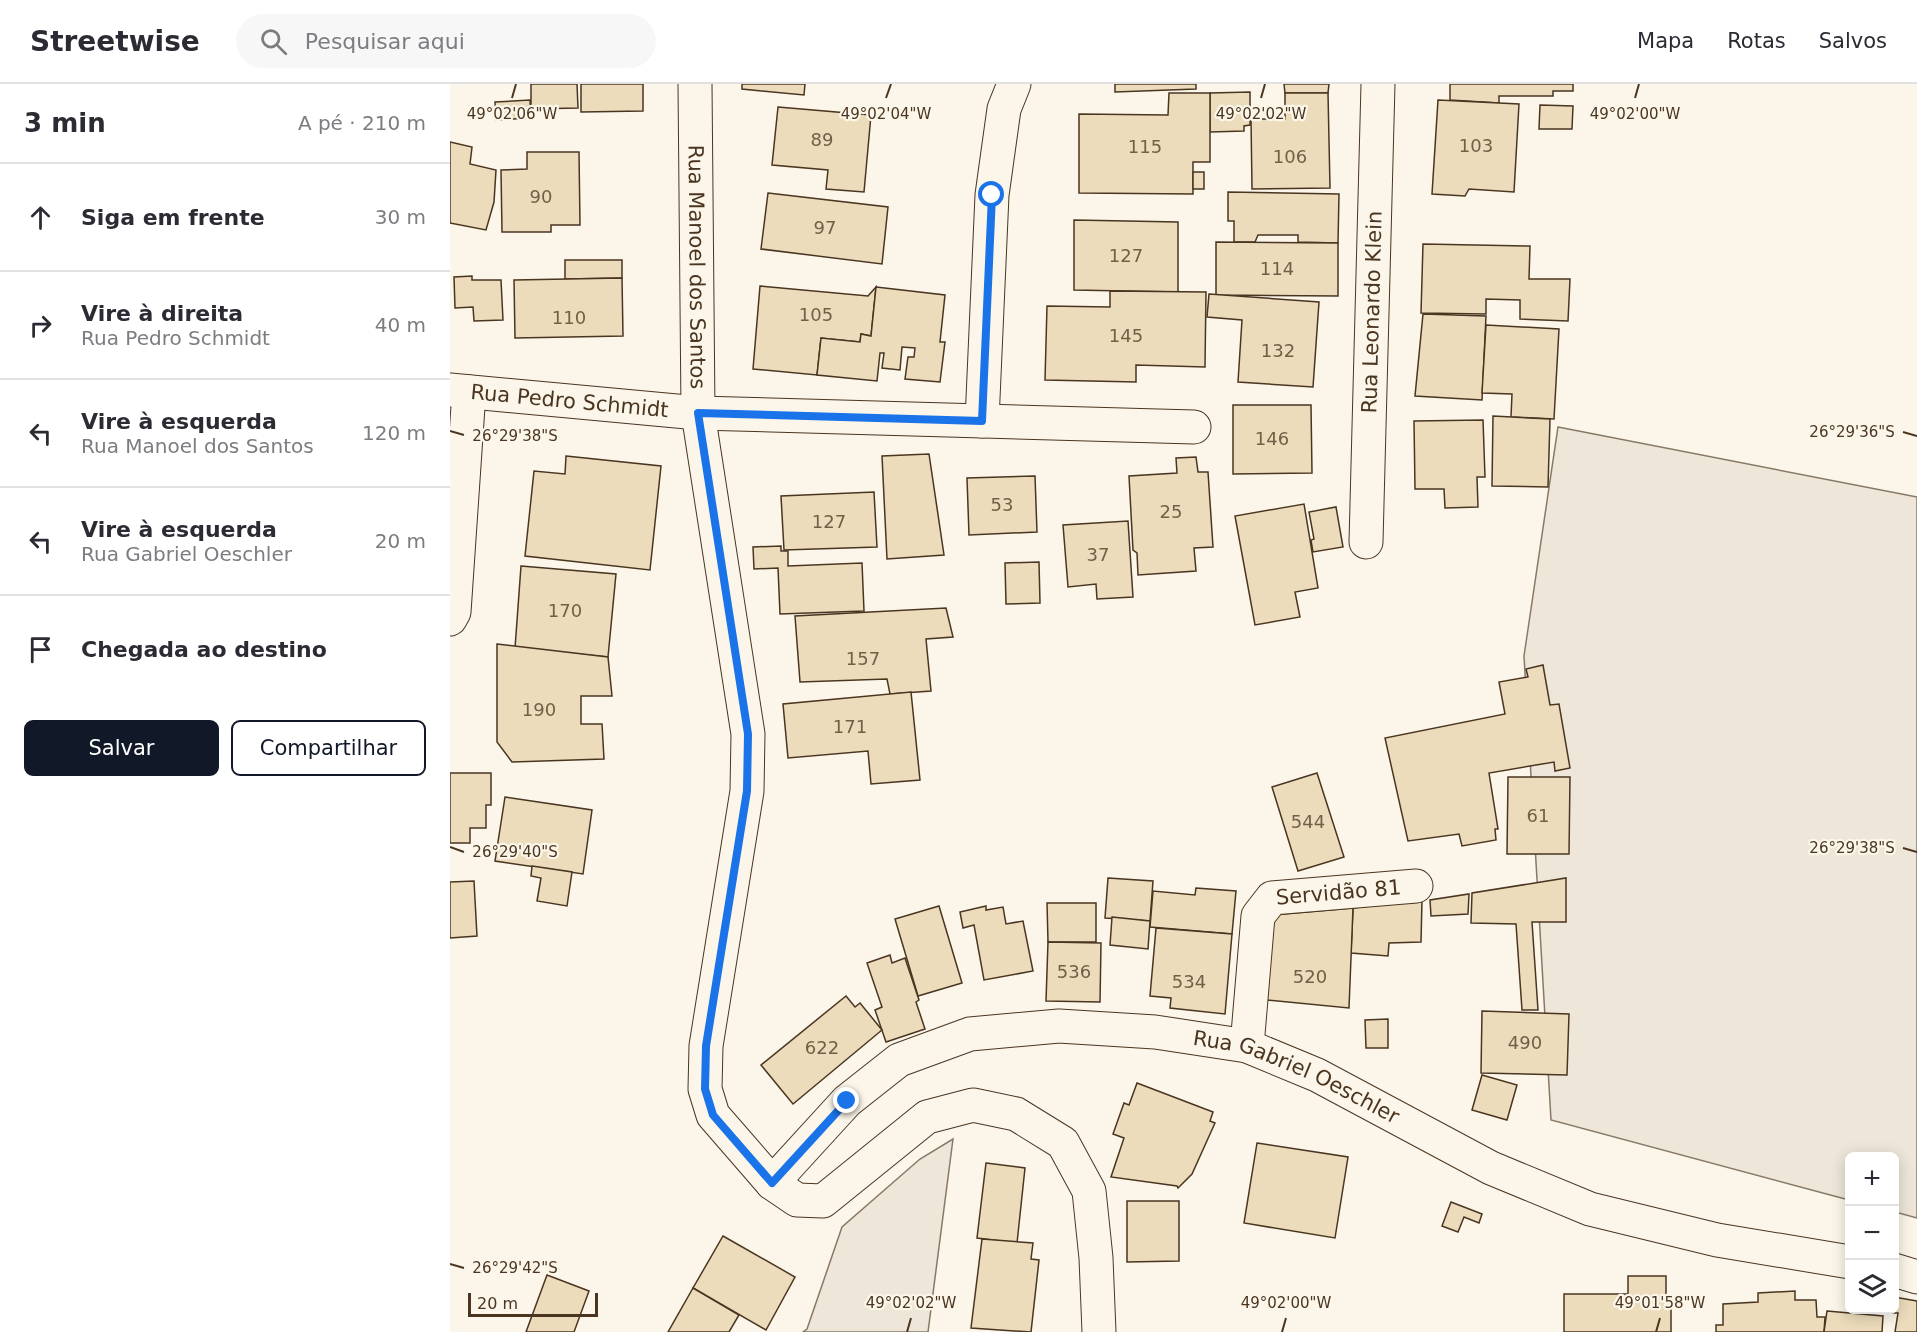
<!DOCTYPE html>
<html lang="pt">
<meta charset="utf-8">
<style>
:root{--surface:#fff;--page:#f7f7f7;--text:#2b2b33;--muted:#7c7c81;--line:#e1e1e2;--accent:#111827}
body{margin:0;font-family:"DejaVu Sans",sans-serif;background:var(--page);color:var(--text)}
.controls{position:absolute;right:18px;bottom:18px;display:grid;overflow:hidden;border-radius:9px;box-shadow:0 3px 15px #0003}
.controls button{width:54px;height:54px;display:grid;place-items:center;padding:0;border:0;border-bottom:2px solid var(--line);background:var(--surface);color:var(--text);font:30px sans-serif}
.scale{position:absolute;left:18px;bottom:15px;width:130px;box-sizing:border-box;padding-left:6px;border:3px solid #4a3520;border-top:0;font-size:16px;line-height:21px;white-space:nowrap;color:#4a3520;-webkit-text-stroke:4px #fbf6e9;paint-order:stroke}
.stop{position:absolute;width:18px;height:18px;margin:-14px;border:4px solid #1a73e8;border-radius:50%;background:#fff}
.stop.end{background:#1a73e8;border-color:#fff;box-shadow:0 2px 6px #0008}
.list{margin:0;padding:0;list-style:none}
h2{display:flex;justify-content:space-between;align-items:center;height:78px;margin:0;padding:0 24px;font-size:26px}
h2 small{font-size:20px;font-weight:400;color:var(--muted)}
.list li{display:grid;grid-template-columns:39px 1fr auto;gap:18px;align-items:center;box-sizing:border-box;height:108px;padding:0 24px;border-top:2px solid var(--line)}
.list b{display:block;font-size:22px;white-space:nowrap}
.list p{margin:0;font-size:20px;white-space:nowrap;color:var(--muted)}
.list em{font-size:20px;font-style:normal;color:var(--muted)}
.actions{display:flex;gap:12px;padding:18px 24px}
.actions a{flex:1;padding:14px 0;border:2px solid var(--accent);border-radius:9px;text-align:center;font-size:21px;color:var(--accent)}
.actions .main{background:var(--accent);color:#fff}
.icon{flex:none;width:33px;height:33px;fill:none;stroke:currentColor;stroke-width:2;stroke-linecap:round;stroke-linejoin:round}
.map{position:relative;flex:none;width:1467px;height:1248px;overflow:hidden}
header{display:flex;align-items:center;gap:36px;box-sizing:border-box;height:84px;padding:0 30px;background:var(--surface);border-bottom:2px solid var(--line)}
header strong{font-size:28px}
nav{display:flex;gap:33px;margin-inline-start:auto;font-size:21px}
.search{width:420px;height:54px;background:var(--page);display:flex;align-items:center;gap:15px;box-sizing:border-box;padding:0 21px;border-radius:33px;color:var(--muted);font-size:22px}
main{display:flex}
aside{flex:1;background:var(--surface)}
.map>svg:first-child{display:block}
.green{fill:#ede6d9;stroke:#887966;stroke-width:1.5}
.building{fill:#ecdcbc;stroke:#4a3520;stroke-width:1.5}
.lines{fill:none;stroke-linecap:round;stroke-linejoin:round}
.street-casing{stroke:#4a3520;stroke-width:35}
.street{stroke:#fbf6e9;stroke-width:33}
.route{stroke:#1a73e8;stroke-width:8}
.ticks{fill:none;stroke:#4a3520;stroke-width:2}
.labels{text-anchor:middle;stroke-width:4.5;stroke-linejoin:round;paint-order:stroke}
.number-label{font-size:18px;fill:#725f47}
.street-label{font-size:21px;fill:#4a3520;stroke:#fbf6e9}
.ticks-label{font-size:15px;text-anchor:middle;fill:#4a3520;stroke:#fbf6e9;stroke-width:4.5;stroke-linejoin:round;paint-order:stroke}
</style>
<header>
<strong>Streetwise</strong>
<div class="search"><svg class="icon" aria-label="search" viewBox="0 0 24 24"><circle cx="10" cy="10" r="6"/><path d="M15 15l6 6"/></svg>Pesquisar aqui</div>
<nav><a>Mapa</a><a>Rotas</a><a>Salvos</a></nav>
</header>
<main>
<aside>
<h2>3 min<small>A pé · 210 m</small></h2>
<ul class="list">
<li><svg class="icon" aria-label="ahead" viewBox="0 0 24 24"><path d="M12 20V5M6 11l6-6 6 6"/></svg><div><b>Siga em frente</b></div><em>30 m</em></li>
<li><svg class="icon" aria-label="right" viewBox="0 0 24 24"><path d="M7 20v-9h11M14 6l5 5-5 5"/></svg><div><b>Vire à direita</b><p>Rua Pedro Schmidt</p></div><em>40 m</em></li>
<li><svg class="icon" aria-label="left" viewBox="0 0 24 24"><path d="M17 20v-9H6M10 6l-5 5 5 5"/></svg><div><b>Vire à esquerda</b><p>Rua Manoel dos Santos</p></div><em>120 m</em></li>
<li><svg class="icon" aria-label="left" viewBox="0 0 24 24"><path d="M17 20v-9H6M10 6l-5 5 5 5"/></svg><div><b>Vire à esquerda</b><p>Rua Gabriel Oeschler</p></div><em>20 m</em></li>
<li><svg class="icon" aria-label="arrive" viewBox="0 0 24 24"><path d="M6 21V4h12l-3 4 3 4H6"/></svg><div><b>Chegada ao destino</b></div></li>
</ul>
<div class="actions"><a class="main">Salvar</a><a>Compartilhar</a></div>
</aside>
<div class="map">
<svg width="1467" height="1248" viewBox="0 0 1467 1248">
<rect width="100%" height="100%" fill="#fbf6e9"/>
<g class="green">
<polygon points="1108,343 1467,413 1467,1134 1445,1128 1444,1072 1400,1072 1399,1116 1101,1036 1074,572"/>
<polygon points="503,1055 478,1248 353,1248 357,1245 392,1143 470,1075"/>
</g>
<g class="building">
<polygon points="81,0 127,0 128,24 81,25"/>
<polygon points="131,0 193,0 193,27 131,28"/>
<polygon points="292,0 355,0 354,11 292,5"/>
<polygon points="665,0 746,0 746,5 665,8"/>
<polygon points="834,0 879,0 878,9 835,9"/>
<polygon points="1000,0 1123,0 1123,7 1103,7 1103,12 1049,12 1049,19 1000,16"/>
<polygon points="800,8 800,41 794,42 794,47 760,48 760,9"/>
<polygon points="719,9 760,9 760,78 743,78 743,110 629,109 629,30 718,31"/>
<polygon points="835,9 878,9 880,104 802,105 801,35 835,35"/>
<polygon points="80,16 81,34 46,36 45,18"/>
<polygon points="988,16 1069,20 1064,108 1019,105 1015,112 982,110"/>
<polygon points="1090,21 1123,22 1122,45 1089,45"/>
<polygon points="328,23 421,31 414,108 376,105 378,86 322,81"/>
<polygon points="0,58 22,63 20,80 46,86 44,118 36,146 0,139"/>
<polygon points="77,68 129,68 130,141 101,141 101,148 52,148 51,86 77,85"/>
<rect x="743" y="88" width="11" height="17"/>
<polygon points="778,108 889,110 888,159 848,158 848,151 808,151 805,158 784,158 784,137 778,137"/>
<polygon points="318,109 438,123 432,180 311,165"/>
<polygon points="624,136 728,138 728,208 624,206"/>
<polygon points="766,158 888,159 888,212 766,211"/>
<polygon points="973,160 1080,162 1079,195 1120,195 1118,237 1070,235 1070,216 1036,215 1036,230 971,229"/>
<polygon points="115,176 172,176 172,194 115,195"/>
<polygon points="22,192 22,196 51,196 53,236 24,237 23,223 5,224 4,193"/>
<polygon points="172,194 173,252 65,254 64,196"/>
<polygon points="310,202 418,212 426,203 421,252 411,250 410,258 371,254 367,291 303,285"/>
<polygon points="426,203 495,211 490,258 495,258 490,298 455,295 458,273 464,273 465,264 452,263 450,286 432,284 434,269 430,269 427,297 367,291 371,254 410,258 411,250 421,252"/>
<polygon points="660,207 756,208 755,283 686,281 686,298 595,296 597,222 660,223"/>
<polygon points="759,210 869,218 863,303 788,298 792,236 757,233"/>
<polygon points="973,230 1036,232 1032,316 965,312"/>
<polygon points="1036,241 1109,245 1104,335 1061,333 1062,310 1032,309"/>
<polygon points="783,321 861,321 862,389 783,390"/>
<polygon points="1043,332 1100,335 1098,403 1042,402"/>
<polygon points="1033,336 1035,393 1027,393 1028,423 995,424 994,405 965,405 964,337"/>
<polygon points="479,370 494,471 437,475 432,372"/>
<polygon points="116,372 211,382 200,486 75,472 84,387 115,390"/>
<polygon points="746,373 748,388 758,388 763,463 744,464 746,487 688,491 687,469 683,466 679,392 727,389 726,374"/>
<polygon points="585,392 587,448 519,451 517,394"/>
<polygon points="424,408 427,463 334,466 331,412"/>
<polygon points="854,420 868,504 845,508 850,533 805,541 785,432"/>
<polygon points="886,423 893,463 863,468 861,456 864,455 859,428"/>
<polygon points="678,437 683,513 647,515 646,500 618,503 613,441"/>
<polygon points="331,462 331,467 338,467 338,482 412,479 414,527 330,530 328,484 304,485 303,463"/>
<polygon points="589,478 590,519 556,520 555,479"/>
<polygon points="71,482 166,490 158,573 65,564"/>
<polygon points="496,524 503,553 476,555 481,607 440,610 437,595 350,598 345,532"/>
<polygon points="47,560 158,573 162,612 131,612 131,640 152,640 154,675 62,678 47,658"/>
<polygon points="1093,581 1100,621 1109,620 1120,684 1105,687 1104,678 1039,689 1048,745 1045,745 1046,756 1012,762 1009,750 958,757 935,654 1055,630 1049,598 1078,593 1076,585"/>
<polygon points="461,608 470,696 421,700 418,667 338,674 333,620"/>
<polygon points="0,689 41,689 41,721 36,721 36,744 20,744 20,759 0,759"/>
<polygon points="867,689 894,773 848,787 822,703"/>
<polygon points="1058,693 1120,693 1119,770 1057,770"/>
<polygon points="55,713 142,726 133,790 45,777"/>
<polygon points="82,782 122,788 117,822 87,817 91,794 81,792"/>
<polygon points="658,794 703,797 700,837 655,834"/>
<polygon points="1116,794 1116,838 1082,838 1088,926 1072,926 1066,840 1021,839 1022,809"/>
<polygon points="24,797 27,852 0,854 0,798"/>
<polygon points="746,804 786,807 782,850 700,843 703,807 745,811"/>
<polygon points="1019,810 1018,830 981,832 980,816"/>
<polygon points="972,816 971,858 939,859 938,872 901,869 903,824"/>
<polygon points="597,819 646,819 646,858 598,858"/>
<polygon points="489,822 512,899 468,912 445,835"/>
<polygon points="536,822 536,826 553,823 556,840 573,837 583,887 534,896 524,841 513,844 510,828"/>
<polygon points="903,824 899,924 817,916 823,831"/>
<polygon points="662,833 700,837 698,865 660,861"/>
<polygon points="706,844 782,850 775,930 720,924 721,914 700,912"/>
<polygon points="598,858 651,859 650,918 596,917"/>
<polygon points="440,871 442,879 455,874 469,916 466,918 475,945 436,958 425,926 432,923 417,879"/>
<polygon points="396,912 405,923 410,919 432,946 343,1020 311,981"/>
<polygon points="1032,927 1119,930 1117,991 1031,989"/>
<polygon points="938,935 938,964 916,964 915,936"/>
<polygon points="1032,991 1067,1001 1057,1036 1022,1026"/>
<polygon points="687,999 763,1028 760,1037 765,1039 742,1090 728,1104 727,1102 661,1093 674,1054 663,1050 674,1019 679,1021"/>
<polygon points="807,1059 898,1073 885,1154 794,1139"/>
<polygon points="536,1079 575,1084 567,1159 527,1154"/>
<polygon points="677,1117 729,1117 729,1177 677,1178"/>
<polygon points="1001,1118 1032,1130 1029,1139 1014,1133 1008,1148 992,1142"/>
<polygon points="273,1152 345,1193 316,1246 243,1204"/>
<polygon points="532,1155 583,1159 581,1175 589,1176 581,1248 521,1244"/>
<polygon points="97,1191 139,1207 124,1248 76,1248"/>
<polygon points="1178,1192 1216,1192 1216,1211 1221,1211 1221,1248 1114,1248 1114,1210 1178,1210"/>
<polygon points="243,1204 289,1231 279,1248 218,1248"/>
<polygon points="1345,1207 1345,1216 1366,1216 1367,1233 1375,1233 1374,1248 1266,1248 1266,1241 1273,1241 1273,1220 1308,1218 1308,1209"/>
<polygon points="1444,1213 1467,1217 1467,1248 1445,1248 1448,1229 1441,1229 1444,1226"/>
<polygon points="1377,1227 1433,1232 1432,1248 1374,1248"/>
</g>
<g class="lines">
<g class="street-casing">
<g id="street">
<path id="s1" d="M 245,0 L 248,329 L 298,650 L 297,707 L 256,962 L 255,1005 L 263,1031 L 322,1099 L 347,1116 L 373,1117 L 477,1033 L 523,1021 L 566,1030 L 613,1059 L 639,1107 L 646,1174 L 649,1248"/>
<path id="s2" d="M 0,306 L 248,329 L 744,343"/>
<polyline points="532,337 542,111 554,25 564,0"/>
<path id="s3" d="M 916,458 L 928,0"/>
<polyline points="0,535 4,528 19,308"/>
<path id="s4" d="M 797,962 L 808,832 L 822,814 L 966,802"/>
<path id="s5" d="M 322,1099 L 397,1017 L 449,976 L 520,950 L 609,942 L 705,948 L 797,962 L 867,991 L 1041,1084 L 1140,1125 L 1267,1156 L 1400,1178"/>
<polyline points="1444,1186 1467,1193"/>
</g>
</g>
<use href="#street" class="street"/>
</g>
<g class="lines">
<polyline class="route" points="397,1017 322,1099 263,1031 255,1005 256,962 297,707 298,650 248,329 532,337 542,111"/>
</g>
<path class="ticks" d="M 62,14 L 66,0M 436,14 L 441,0M 811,14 L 815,0M 1185,14 L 1189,0M 0,347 L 14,351M 1453,348 L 1467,352M 0,763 L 14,768M 1453,764 L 1467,768M 0,1180 L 14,1184M 457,1248 L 461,1234M 832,1248 L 836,1234M 1206,1248 L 1210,1234"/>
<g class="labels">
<g class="number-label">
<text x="372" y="62">89</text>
<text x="1026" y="68">103</text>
<text x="695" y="69">115</text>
<text x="840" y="79">106</text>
<text x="91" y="119">90</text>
<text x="375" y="150">97</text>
<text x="676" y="178">127</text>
<text x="827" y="191">114</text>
<text x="366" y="237">105</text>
<text x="119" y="240">110</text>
<text x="676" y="258">145</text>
<text x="828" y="273">132</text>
<text x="822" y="361">146</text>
<text x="552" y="427">53</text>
<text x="721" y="434">25</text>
<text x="379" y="444">127</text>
<text x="648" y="477">37</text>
<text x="115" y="533">170</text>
<text x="413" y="581">157</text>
<text x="89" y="632">190</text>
<text x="400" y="649">171</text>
<text x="1088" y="738">61</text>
<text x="858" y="744">544</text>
<text x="624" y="894">536</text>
<text x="860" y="899">520</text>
<text x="739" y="904">534</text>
<text x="1075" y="965">490</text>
<text x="372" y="970">622</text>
</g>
<g class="street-label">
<text dy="7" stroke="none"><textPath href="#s1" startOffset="183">Rua Manoel dos Santos</textPath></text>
<text dy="7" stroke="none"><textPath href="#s3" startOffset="230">Rua Leonardo Klein</textPath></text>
<text dy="7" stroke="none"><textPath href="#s2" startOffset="120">Rua Pedro Schmidt</textPath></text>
<text dy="7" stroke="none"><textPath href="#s4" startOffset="220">Servidão 81</textPath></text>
<text dy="7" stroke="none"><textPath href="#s5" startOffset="588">Rua Gabriel Oeschler</textPath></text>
</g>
</g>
<g class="ticks-label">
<text x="62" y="35">49°02'06"W</text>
<text x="436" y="35">49°02'04"W</text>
<text x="811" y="35">49°02'02"W</text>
<text x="1185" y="35">49°02'00"W</text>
<text x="1402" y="353">26°29'36"S</text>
<text x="65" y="357">26°29'38"S</text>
<text x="1402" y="769">26°29'38"S</text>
<text x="65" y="773">26°29'40"S</text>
<text x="65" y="1189">26°29'42"S</text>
<text x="461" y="1224">49°02'02"W</text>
<text x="836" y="1224">49°02'00"W</text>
<text x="1210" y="1224">49°01'58"W</text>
</g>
</svg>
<div class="controls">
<button>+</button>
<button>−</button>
<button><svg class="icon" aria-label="layers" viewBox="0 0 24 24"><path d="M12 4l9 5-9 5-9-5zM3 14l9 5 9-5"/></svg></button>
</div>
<div class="scale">20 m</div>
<div class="stop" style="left:542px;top:111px"></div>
<div class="stop end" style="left:397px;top:1017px"></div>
</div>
</main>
